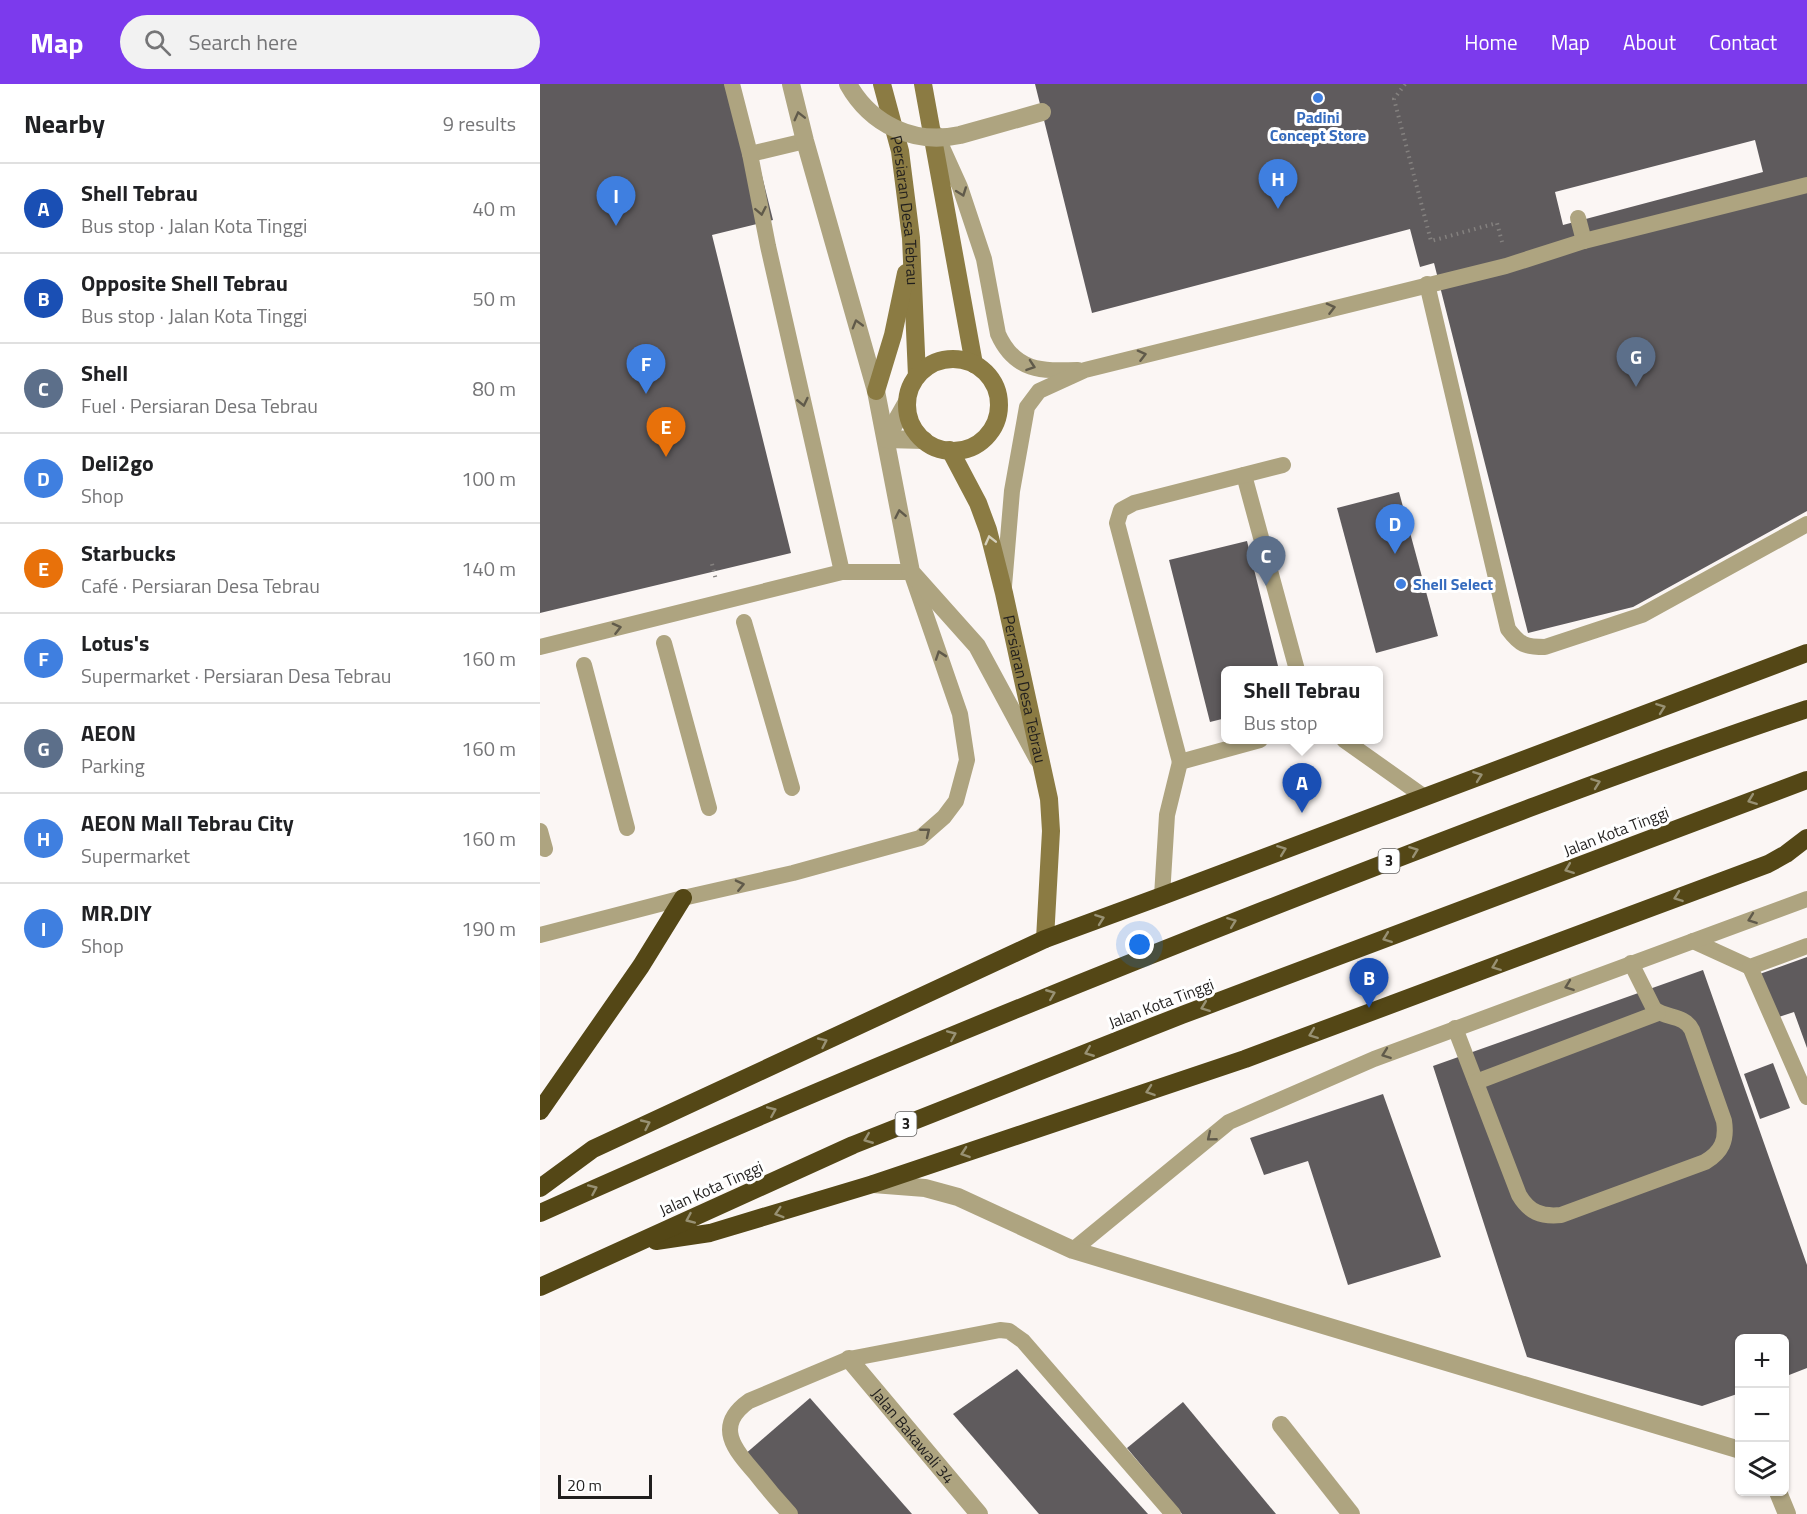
<!DOCTYPE html>
<meta charset="utf-8">
<style>
:root{--surface:#fff;--page:#f2f2f2;--text:#202124;--muted:#757577;--line:#e0e0e0;--accent:#7c3aed}
body{margin:0;font-family:"Titillium Web",sans-serif;background:var(--page);color:var(--text)}
.controls{position:absolute;right:18px;bottom:18px;display:grid;overflow:hidden;border-radius:9px;box-shadow:0 2px 4px #0004}
.controls button{width:54px;height:54px;display:grid;place-items:center;padding:0;border:0;border-bottom:2px solid var(--line);background:var(--surface);color:var(--text);font:30px sans-serif}
.scale{position:absolute;left:18px;bottom:15px;width:94px;box-sizing:border-box;padding-left:6px;border:3px solid #201e1d;border-top:0;font-size:16px;line-height:21px;white-space:nowrap;color:#201e1d;-webkit-text-stroke:4px #fff;paint-order:stroke}
.you{position:absolute;left:600px;top:861px;width:21px;height:21px;margin:-15px;border:4px solid #fff;border-radius:50%;background:#1a73e8;box-shadow:0 0 0 9px #1a73e833}
.badge{display:grid;place-items:center;width:39px;height:39px;border-radius:50%;background:var(--accent);color:#fff;font-size:20px;font-weight:700}
.pin{position:absolute;translate:-50% -50px;filter:drop-shadow(0 2px 3px #0008)}
.pin::after{content:'';position:absolute;top:32px;width:21px;height:18px;background:inherit;clip-path:polygon(0 0,100% 0,50% 100%)}
.popup{position:absolute;left:681px;top:582px;width:162px;height:78px;box-sizing:border-box;display:grid;place-content:center;border-radius:9px;background:var(--surface);filter:drop-shadow(0 2px 4px #0005);font-size:20px;white-space:nowrap;color:var(--muted)}
.popup b{font-size:22px;color:var(--text)}
.popup::after{content:'';position:absolute;left:50%;top:100%;margin-left:-12px;border:12px solid transparent;border-top-color:var(--surface)}
.list{margin:0;padding:0;list-style:none}
h2{display:flex;justify-content:space-between;align-items:center;height:78px;margin:0;padding:0 24px;font-size:26px}
h2 small{font-size:20px;font-weight:400;color:var(--muted)}
.list li{display:grid;grid-template-columns:39px 1fr auto;gap:18px;align-items:center;box-sizing:border-box;height:90px;padding:0 24px;border-top:2px solid var(--line)}
.list b{display:block;font-size:22px;white-space:nowrap}
.list p{margin:0;font-size:20px;white-space:nowrap;color:var(--muted)}
.list em{font-size:20px;font-style:normal;color:var(--muted)}
.icon{flex:none;width:33px;height:33px;fill:none;stroke:currentColor;stroke-width:2;stroke-linecap:round;stroke-linejoin:round}
.map{position:relative;flex:none;width:1267px;height:1430px;overflow:hidden}
header{display:flex;align-items:center;gap:36px;box-sizing:border-box;height:84px;padding:0 30px;background:var(--accent);color:#fff}
header strong{font-size:28px}
nav{display:flex;gap:33px;margin-inline-start:auto;font-size:21px}
.search{width:420px;height:54px;background:var(--page);display:flex;align-items:center;gap:15px;box-sizing:border-box;padding:0 21px;border-radius:33px;color:var(--muted);font-size:22px}
main{display:flex}
aside{flex:1;background:var(--surface)}
.map>svg:first-child{display:block}
.building{fill:#5f5b5d;fill-rule:evenodd}
.lines{fill:none;stroke-linecap:round;stroke-linejoin:round}
.path{stroke:#84817f;stroke-width:4;stroke-dasharray:1.5 4.5;stroke-linecap:butt}
.lane{stroke:#aea480;stroke-width:16}
.street{stroke:#aea480;stroke-width:18}
.secondary{stroke:#8b7b43;stroke-width:18}
.highway{stroke:#544716;stroke-width:18}
.street-bridge{stroke:#aea480;stroke-width:18}
.oneway{stroke:#605a4a}
.oneway2{stroke:#d6d1bd}
.oneway3{stroke:#989173}
.shop-dot{fill:#3f7fe0;stroke:#fff;stroke-width:2}
.labels{text-anchor:middle;stroke-width:6;stroke-linejoin:round;paint-order:stroke}
.shield{fill:#fff;stroke:#636261;stroke-width:1.5}
.shield-label{font-size:15px;font-weight:bold;fill:#201e1d}
.shop-label{font-size:16px;font-weight:bold;fill:#366cbe;stroke:#fff}
.street-label{font-size:16px;fill:#201e1d;stroke:#fff}
</style>
<header>
<strong>Map</strong>
<div class="search"><svg class="icon" aria-label="search" viewBox="0 0 24 24"><circle cx="10" cy="10" r="6"/><path d="M15 15l6 6"/></svg>Search here</div>
<nav><a>Home</a><a>Map</a><a>About</a><a>Contact</a></nav>
</header>
<main>
<aside>
<h2>Nearby<small>9 results</small></h2>
<ul class="list">
<li><span class="badge" style="background:#1a4fb4">A</span><div><b>Shell Tebrau</b><p>Bus stop · Jalan Kota Tinggi</p></div><em>40 m</em></li>
<li><span class="badge" style="background:#1a4fb4">B</span><div><b>Opposite Shell Tebrau</b><p>Bus stop · Jalan Kota Tinggi</p></div><em>50 m</em></li>
<li><span class="badge" style="background:#5c6f8a">C</span><div><b>Shell</b><p>Fuel · Persiaran Desa Tebrau</p></div><em>80 m</em></li>
<li><span class="badge" style="background:#3f7fe0">D</span><div><b>Deli2go</b><p>Shop</p></div><em>100 m</em></li>
<li><span class="badge" style="background:#e8710a">E</span><div><b>Starbucks</b><p>Café · Persiaran Desa Tebrau</p></div><em>140 m</em></li>
<li><span class="badge" style="background:#3f7fe0">F</span><div><b>Lotus's</b><p>Supermarket · Persiaran Desa Tebrau</p></div><em>160 m</em></li>
<li><span class="badge" style="background:#5c6f8a">G</span><div><b>AEON</b><p>Parking</p></div><em>160 m</em></li>
<li><span class="badge" style="background:#3f7fe0">H</span><div><b>AEON Mall Tebrau City</b><p>Supermarket</p></div><em>160 m</em></li>
<li><span class="badge" style="background:#3f7fe0">I</span><div><b>MR.DIY</b><p>Shop</p></div><em>190 m</em></li>
</ul>
</aside>
<div class="map">
<svg width="1267" height="1430" viewBox="0 0 1267 1430">
<rect width="100%" height="100%" fill="#fbf6f4"/>
<g class="building">
<polygon points="0,0 199,0 233,136 172,151 251,469 0,529"/>
<path d="M 495,0 L 1267,0 L 1267,427 L 1093,523 L 988,549 L 894,179 L 880,183 L 870,145 L 552,229 ZM 1215,56 L 1223,88 L 1023,141 L 1015,108 Z"/>
<polygon points="859,408 898,552 836,569 797,424"/>
<polygon points="707,457 739,586 686,586 686,634 670,638 629,476"/>
<polygon points="1267,873 1267,964 1254,928 1230,936 1214,892"/>
<polygon points="1163,886 1267,1181 1267,1284 1244,1293 1244,1254 1200,1254 1200,1309 1162,1322 987,1273 893,982"/>
<polygon points="1233,979 1250,1024 1220,1035 1204,990"/>
<polygon points="843,1010 901,1173 808,1201 768,1077 724,1091 710,1054"/>
<polygon points="477,1285 608,1430 499,1430 413,1330"/>
<polygon points="270,1314 372,1430 256,1430 204,1371"/>
<polygon points="643,1318 736,1430 642,1430 587,1364"/>
</g>
<g class="lines">
<g class="path">
<polyline points="865,0 854,15 891,157 957,139 962,158"/>
<polyline points="172,480 176,496"/>
</g>
<g class="lane">
<polyline points="192,0 210,70 265,57"/>
<path d="M 396,50 L 420,103 L 444,175 L 458,250 C 475,288 502,287 538,286"/>
<polyline points="210,70 228,162 302,488"/>
<polyline points="1038,134 1044,157"/>
<path d="M 887,200 L 968,545 C 980,561 985,563 1005,563 L 1102,531 L 1267,440"/>
<polyline points="704,391 757,586"/>
<polyline points="464,502 472,407 487,323 499,307 545,286 966,182 1044,157 1267,101"/>
<polyline points="204,538 252,704"/>
<polyline points="124,559 169,724"/>
<polyline points="0,563 302,488 371,488 420,630 427,676 416,717 404,733 380,754 253,789 143,814 0,851"/>
<polyline points="44,581 87,744"/>
<polyline points="804,656 883,712"/>
<polyline points="640,678 577,439 581,426 594,419 743,381"/>
<polyline points="0,747 5,765"/>
<polyline points="622,812 627,731 640,678 720,656"/>
<polyline points="1153,857 1210,883 1267,862"/>
<polyline points="1210,883 1267,1013"/>
<path d="M 915,944 L 979,1111 C 989,1128 1001,1133 1021,1131 L 1165,1078 C 1182,1068 1187,1056 1184,1037 L 1152,946 C 1144,930 1126,935 1114,925 L 1091,879"/>
<polyline points="936,998 1118,929"/>
<polyline points="533,1166 689,1038 834,975 1267,815"/>
<path d="M 250,1430 C 238,1417 227,1404 216,1390 C 194,1365 174,1342 209,1317 L 309,1275 L 460,1246 L 469,1247 L 483,1257 L 633,1430"/>
</g>
<g class="street">
<polyline points="251,0 265,57 336,307 371,488 437,562 498,675"/>
<polyline points="367,318 346,355 384,356"/>
<polyline points="333,1100 385,1104 418,1113 533,1166 1200,1366"/>
<path id="s1" d="M 309,1275 L 439,1430"/>
<polyline points="741,1341 811,1430"/>
<polyline points="1238,1408 1247,1430"/>
</g>
<g class="secondary">
<path id="s2" d="M 342,0 L 360,67 L 371,154 L 377,292"/>
<polyline points="383,0 434,280"/>
<circle cx="413" cy="321" r="46"/>
<polyline points="336,307 353,251 366,189"/>
<path id="s3" d="M 410,366 L 438,419 L 448,446 L 464,509 L 509,715 L 511,747 L 505,855"/>
</g>
<g class="highway">
<polyline points="0,1027 101,882 143,814"/>
<polyline points="0,1104 53,1065 505,855 622,812 1267,569"/>
<path d="M 0,1129 C 240,1021 482,921 727,825 C 906,755 1085,686 1267,625"/>
<polyline points="116,1157 170,1149 333,1100 705,975 1228,780 1246,770 1267,754"/>
<polyline points="0,1203 313,1061 642,931 1267,696"/>
</g>
<path class="street-bridge" d="M 308,0 C 331,41 374,61 420,51 L 502,28"/>
</g>
<defs><path id="oneway-chevron" d="M-2-3.5L2.5 0L-2 3.5" fill="none" stroke-width="1.6" stroke-linecap="round" stroke-linejoin="round" transform="scale(1.5)"/></defs>
<g class="oneway">
<use href="#oneway-chevron" transform="translate(259 32) rotate(-104)"/>
<use href="#oneway-chevron" transform="translate(422 108) rotate(70)"/>
<use href="#oneway-chevron" transform="translate(221 127) rotate(79)"/>
<use href="#oneway-chevron" transform="translate(791 224) rotate(-14)"/>
<use href="#oneway-chevron" transform="translate(317 240) rotate(-106)"/>
<use href="#oneway-chevron" transform="translate(602 271) rotate(-14)"/>
<use href="#oneway-chevron" transform="translate(491 282) rotate(19)"/>
<use href="#oneway-chevron" transform="translate(263 318) rotate(77)"/>
<use href="#oneway-chevron" transform="translate(360 430) rotate(-101)"/>
<use href="#oneway-chevron" transform="translate(77 544) rotate(-14)"/>
<use href="#oneway-chevron" transform="translate(400 571) rotate(-109)"/>
<use href="#oneway-chevron" transform="translate(386 748) rotate(-39)"/>
<use href="#oneway-chevron" transform="translate(200 801) rotate(-13)"/>
<use href="#oneway-chevron" transform="translate(1212 835) rotate(160)"/>
<use href="#oneway-chevron" transform="translate(1029 902) rotate(160)"/>
<use href="#oneway-chevron" transform="translate(846 970) rotate(160)"/>
<use href="#oneway-chevron" transform="translate(671 1053) rotate(141)"/>
</g>
<use class="oneway2" href="#oneway-chevron" transform="translate(450 456) rotate(-104)"/>
<g class="oneway3">
<use href="#oneway-chevron" transform="translate(1121 624) rotate(-20)"/>
<use href="#oneway-chevron" transform="translate(938 692) rotate(-20)"/>
<use href="#oneway-chevron" transform="translate(1056 699) rotate(-20)"/>
<use href="#oneway-chevron" transform="translate(1212 716) rotate(159)"/>
<use href="#oneway-chevron" transform="translate(742 766) rotate(-21)"/>
<use href="#oneway-chevron" transform="translate(874 767) rotate(-21)"/>
<use href="#oneway-chevron" transform="translate(1029 785) rotate(159)"/>
<use href="#oneway-chevron" transform="translate(1138 813) rotate(160)"/>
<use href="#oneway-chevron" transform="translate(560 835) rotate(-20)"/>
<use href="#oneway-chevron" transform="translate(692 838) rotate(-21)"/>
<use href="#oneway-chevron" transform="translate(847 854) rotate(159)"/>
<use href="#oneway-chevron" transform="translate(956 882) rotate(159)"/>
<use href="#oneway-chevron" transform="translate(511 910) rotate(-22)"/>
<use href="#oneway-chevron" transform="translate(665 923) rotate(159)"/>
<use href="#oneway-chevron" transform="translate(773 950) rotate(159)"/>
<use href="#oneway-chevron" transform="translate(412 951) rotate(-23)"/>
<use href="#oneway-chevron" transform="translate(283 958) rotate(-25)"/>
<use href="#oneway-chevron" transform="translate(549 968) rotate(158)"/>
<use href="#oneway-chevron" transform="translate(610 1007) rotate(161)"/>
<use href="#oneway-chevron" transform="translate(232 1027) rotate(-23)"/>
<use href="#oneway-chevron" transform="translate(106 1040) rotate(-25)"/>
<use href="#oneway-chevron" transform="translate(328 1055) rotate(158)"/>
<use href="#oneway-chevron" transform="translate(425 1069) rotate(161)"/>
<use href="#oneway-chevron" transform="translate(53 1105) rotate(-24)"/>
<use href="#oneway-chevron" transform="translate(239 1129) rotate(163)"/>
<use href="#oneway-chevron" transform="translate(150 1135) rotate(156)"/>
</g>
<g class="shop-dot">
<circle cx="778" cy="14" r="6"/>
<circle cx="861" cy="500" r="6"/>
</g>
<g class="labels">
<g class="shield">
<rect x="838.5" y="765" width="21" height="24" rx="4.5"/>
<rect x="355.5" y="1028" width="21" height="24" rx="4.5"/>
</g>
<g class="shield-label">
<text x="849" y="782">3</text>
<text x="366" y="1045">3</text>
</g>
<g class="shop-label">
<text x="778" y="39">Padini<tspan x="778" dy="18">Concept Store</tspan></text>
<text x="873" y="506" text-anchor="start">Shell Select</text>
</g>
<g class="street-label">
<text dy="6" stroke="none"><textPath href="#s2" startOffset="129">Persiaran Desa Tebrau</textPath></text>
<text dy="6" stroke="none"><textPath href="#s3" startOffset="252">Persiaran Desa Tebrau</textPath></text>
<text transform="translate(1076 747) rotate(-21)" y="6">Jalan Kota Tinggi</text>
<text transform="translate(621 919) rotate(-21)" y="6">Jalan Kota Tinggi</text>
<text transform="translate(171 1104) rotate(-24)" y="6">Jalan Kota Tinggi</text>
<text dy="6" stroke="none"><textPath href="#s1" startOffset="100">Jalan Bakawali 34</textPath></text>
</g>
</g>
</svg>
<div class="controls">
<button>+</button>
<button>−</button>
<button><svg class="icon" aria-label="layers" viewBox="0 0 24 24"><path d="M12 4l9 5-9 5-9-5zM3 14l9 5 9-5"/></svg></button>
</div>
<div class="scale">20 m</div>
<div class="you"></div>
<div class="pin badge" style="left:762px;top:729px;background:#1a4fb4">A</div>
<div class="popup"><b>Shell Tebrau</b>Bus stop</div>
<div class="pin badge" style="left:829px;top:924px;background:#1a4fb4">B</div>
<div class="pin badge" style="left:726px;top:502px;background:#5c6f8a">C</div>
<div class="pin badge" style="left:855px;top:470px;background:#3f7fe0">D</div>
<div class="pin badge" style="left:126px;top:373px;background:#e8710a">E</div>
<div class="pin badge" style="left:106px;top:310px;background:#3f7fe0">F</div>
<div class="pin badge" style="left:1096px;top:303px;background:#5c6f8a">G</div>
<div class="pin badge" style="left:738px;top:125px;background:#3f7fe0">H</div>
<div class="pin badge" style="left:76px;top:142px;background:#3f7fe0">I</div>
</div>
</main>
